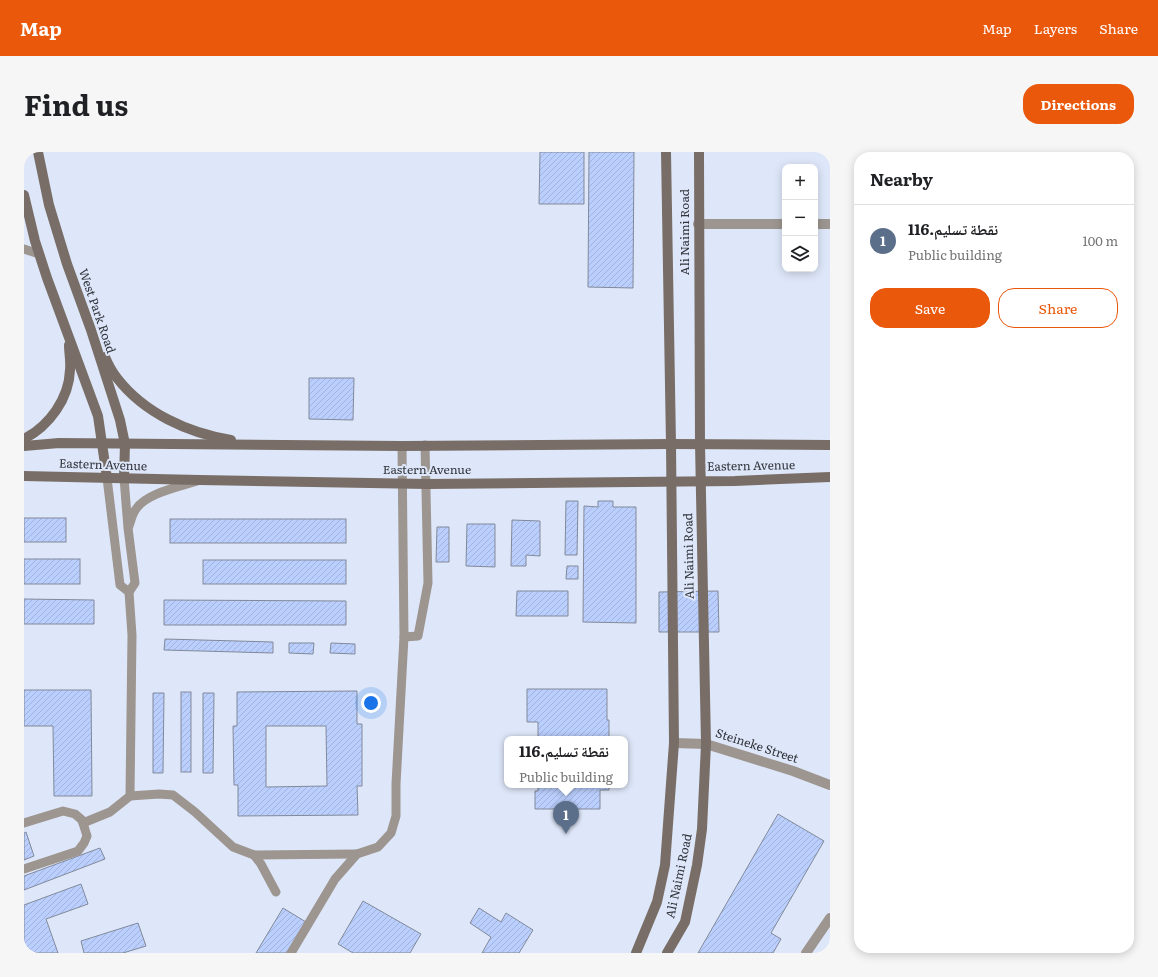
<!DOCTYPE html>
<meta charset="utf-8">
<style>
:root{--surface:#fff;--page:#f6f6f6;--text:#202124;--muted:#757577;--line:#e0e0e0;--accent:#ea580c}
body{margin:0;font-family:Literata,"Noto Naskh Arabic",serif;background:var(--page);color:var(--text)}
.controls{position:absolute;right:12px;top:12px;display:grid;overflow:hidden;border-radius:8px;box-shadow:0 2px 10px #0003}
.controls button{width:36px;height:36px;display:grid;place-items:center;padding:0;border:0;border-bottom:1px solid var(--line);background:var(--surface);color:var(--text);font:20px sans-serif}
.you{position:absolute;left:347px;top:551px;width:14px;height:14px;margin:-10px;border:3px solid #fff;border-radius:50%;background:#1a73e8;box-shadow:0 0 0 6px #1a73e833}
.badge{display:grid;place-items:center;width:26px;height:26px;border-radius:50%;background:var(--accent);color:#fff;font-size:13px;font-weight:700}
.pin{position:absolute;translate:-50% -33px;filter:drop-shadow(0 1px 2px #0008)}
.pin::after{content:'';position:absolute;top:21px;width:14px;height:12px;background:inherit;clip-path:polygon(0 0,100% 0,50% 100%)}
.popup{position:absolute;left:480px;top:584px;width:124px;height:52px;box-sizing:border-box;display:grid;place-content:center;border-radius:8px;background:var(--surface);filter:drop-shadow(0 1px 3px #0005);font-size:13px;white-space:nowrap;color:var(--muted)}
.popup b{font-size:15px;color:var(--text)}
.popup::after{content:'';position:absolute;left:50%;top:100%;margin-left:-8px;border:8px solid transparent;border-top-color:var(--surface)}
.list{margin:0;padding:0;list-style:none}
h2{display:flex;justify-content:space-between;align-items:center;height:52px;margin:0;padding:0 16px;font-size:17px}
h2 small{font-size:13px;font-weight:400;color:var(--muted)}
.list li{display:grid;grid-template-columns:26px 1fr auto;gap:12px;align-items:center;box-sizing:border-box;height:72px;padding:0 16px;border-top:1px solid var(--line)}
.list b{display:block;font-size:15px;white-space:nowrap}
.list p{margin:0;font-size:13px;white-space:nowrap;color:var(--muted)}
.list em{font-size:13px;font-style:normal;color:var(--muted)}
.actions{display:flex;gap:8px;padding:12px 16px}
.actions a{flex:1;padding:9px 0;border:1px solid var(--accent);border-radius:16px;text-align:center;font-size:14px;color:var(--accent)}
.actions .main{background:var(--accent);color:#fff}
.icon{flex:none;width:22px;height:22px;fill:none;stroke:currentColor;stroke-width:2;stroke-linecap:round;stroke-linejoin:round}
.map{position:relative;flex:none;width:806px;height:801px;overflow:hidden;border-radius:16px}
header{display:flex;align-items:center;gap:24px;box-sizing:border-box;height:56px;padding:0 20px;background:var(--accent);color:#fff}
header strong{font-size:19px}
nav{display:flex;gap:22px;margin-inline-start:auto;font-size:14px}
.intro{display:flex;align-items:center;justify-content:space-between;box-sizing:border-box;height:96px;padding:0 24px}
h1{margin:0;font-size:28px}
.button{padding:10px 18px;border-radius:16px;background:var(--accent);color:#fff;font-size:14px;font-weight:700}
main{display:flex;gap:24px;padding:0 24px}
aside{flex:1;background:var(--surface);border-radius:16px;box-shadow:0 2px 10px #0003}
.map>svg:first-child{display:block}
.building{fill:url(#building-hatch);stroke:#81899a;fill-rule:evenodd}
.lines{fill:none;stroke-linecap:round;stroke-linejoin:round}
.service{stroke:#9d9590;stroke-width:9}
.minor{stroke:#9d9590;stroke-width:10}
.secondary{stroke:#796e67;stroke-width:10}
.labels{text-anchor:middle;stroke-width:4;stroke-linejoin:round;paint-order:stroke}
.street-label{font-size:12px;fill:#31343b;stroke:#dee7f9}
</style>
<header>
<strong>Map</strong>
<nav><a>Map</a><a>Layers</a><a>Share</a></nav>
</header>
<div class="intro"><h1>Find us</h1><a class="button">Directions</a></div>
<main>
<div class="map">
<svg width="806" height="801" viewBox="0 0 806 801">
<defs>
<pattern id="building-hatch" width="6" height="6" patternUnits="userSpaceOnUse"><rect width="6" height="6" fill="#bbcffe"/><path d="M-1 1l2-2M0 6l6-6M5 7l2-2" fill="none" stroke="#a1b2db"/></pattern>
</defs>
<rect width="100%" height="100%" fill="#dee7f9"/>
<g class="building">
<polygon points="516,0 560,0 560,52 515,52"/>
<polygon points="565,0 610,0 609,136 564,135"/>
<polygon points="285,226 330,226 329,268 285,267"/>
<polygon points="542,349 554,349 553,403 541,403"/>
<polygon points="574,349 589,349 589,355 612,355 612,471 559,470 560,354 574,355"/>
<rect x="0" y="366" width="42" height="24"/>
<rect x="146" y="367" width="176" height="24"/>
<polygon points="488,368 516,369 516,404 502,403 502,414 487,414"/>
<polygon points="443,372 471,372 471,415 442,414"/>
<polygon points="413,375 425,375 425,410 412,410"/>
<rect x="0" y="407" width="56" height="25"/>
<rect x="179" y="408" width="143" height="24"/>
<polygon points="543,414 554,414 554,427 542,427"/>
<polygon points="493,439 544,439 544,464 492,464"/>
<polygon points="694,439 695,480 635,480 635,440"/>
<polygon points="0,447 70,448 70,472 0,472"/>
<polygon points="140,448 322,449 322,473 140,473"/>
<polygon points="141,487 249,490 249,501 140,498"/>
<polygon points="265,491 290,491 289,502 265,501"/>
<polygon points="307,491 331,492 331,502 306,501"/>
<polygon points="503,537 583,537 583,568 585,568 585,587 514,587 514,570 503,570"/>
<polygon points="0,538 67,538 68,644 30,644 29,574 0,574"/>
<path d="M 333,539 L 333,572 L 338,572 L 338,634 L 333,634 L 334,663 L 214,664 L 214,633 L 210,633 L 209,574 L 213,574 L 213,540 ZM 242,574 L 302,574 L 303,634 L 242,635 Z"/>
<rect x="157" y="540" width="10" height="80"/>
<polygon points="129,541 140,541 139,621 129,621"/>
<polygon points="179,541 190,541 189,621 179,621"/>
<polygon points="514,633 585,633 585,638 576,638 576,657 511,657 511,639 514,639"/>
<polygon points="754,662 800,689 747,781 757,787 749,801 674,801"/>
<polygon points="2,680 10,704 0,708 0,681"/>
<polygon points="76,696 81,707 0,738 0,724"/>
<polygon points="57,732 64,752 22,767 34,801 0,801 0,753"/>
<polygon points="339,749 397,782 386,801 329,801 314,792"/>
<polygon points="259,756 282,770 263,801 232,801"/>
<polygon points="455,756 477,770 482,761 509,778 495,801 458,801 467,785 446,771"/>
<polygon points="114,771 122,794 99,801 60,801 57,789"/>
</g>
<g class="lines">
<g class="service">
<polyline points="0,97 15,102"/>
<polyline points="83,326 96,433 105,440 111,431 104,376 100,326"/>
<path d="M 105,374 C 107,369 108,362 112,357 C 123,341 155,335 173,329"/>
<polyline points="380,485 394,484 404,431 401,293"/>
<polyline points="106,644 135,642 149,643 171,660 209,695 230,703 333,702"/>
<polyline points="0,671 39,659 51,662 58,668 63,684 60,691 54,699 0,717"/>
<polyline points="59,671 86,660 106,644 108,483 105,440"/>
<polyline points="230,703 237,712 252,740"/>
<polyline points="267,801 311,727 333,702 354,695 367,681 372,664 372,632 380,485 378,294"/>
</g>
<g class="minor">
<polyline points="674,72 761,72"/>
<polyline points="791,72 806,72"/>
<polyline points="650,591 682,592 769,619 806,633"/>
<polyline points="782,801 806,766"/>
</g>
<g class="secondary">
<polyline points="14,0 25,53 43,112 67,178 96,268 101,292 100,326"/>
<polyline points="0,43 11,89 23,126 74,264 83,326"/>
<path d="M 81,205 C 84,212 88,220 93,226 C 120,261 164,281 207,288"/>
<path d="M 0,287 C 25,274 45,247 46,218 C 47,210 45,201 45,193"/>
<polyline points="0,294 35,291 378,294 647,292 806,293"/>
<polyline points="0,324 176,328 403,332 711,329 806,325"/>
<polyline points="612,801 633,750 641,713 650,591 647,292 642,0"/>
<polyline points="643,801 661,770 673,713 678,677 682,592 676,292 675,0"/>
</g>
</g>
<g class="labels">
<g class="street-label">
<text transform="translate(661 80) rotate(-90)" y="4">Ali Naimi Road</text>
<text transform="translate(73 159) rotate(71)" y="4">West Park Road</text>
<text transform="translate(79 313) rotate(2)" y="4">Eastern Avenue</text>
<text transform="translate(727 314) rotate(-1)" y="4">Eastern Avenue</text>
<text x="403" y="322">Eastern Avenue</text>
<text transform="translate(665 404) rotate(-91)" y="4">Ali Naimi Road</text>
<text transform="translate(733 594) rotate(18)" y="4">Steineke Street</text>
<text transform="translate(655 724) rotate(-78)" y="4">Ali Naimi Road</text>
</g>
</g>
</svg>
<div class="controls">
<button>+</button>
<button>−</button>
<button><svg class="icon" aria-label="layers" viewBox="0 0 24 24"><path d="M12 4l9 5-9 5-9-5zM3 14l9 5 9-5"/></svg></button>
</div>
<div class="you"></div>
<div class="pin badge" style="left:542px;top:682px;background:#5c6f8a">1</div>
<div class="popup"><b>نقطة تسليم.116</b>Public building</div>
</div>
<aside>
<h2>Nearby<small></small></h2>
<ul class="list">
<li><span class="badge" style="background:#5c6f8a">1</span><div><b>نقطة تسليم.116</b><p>Public building</p></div><em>100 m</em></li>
</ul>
<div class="actions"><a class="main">Save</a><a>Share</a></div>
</aside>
</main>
